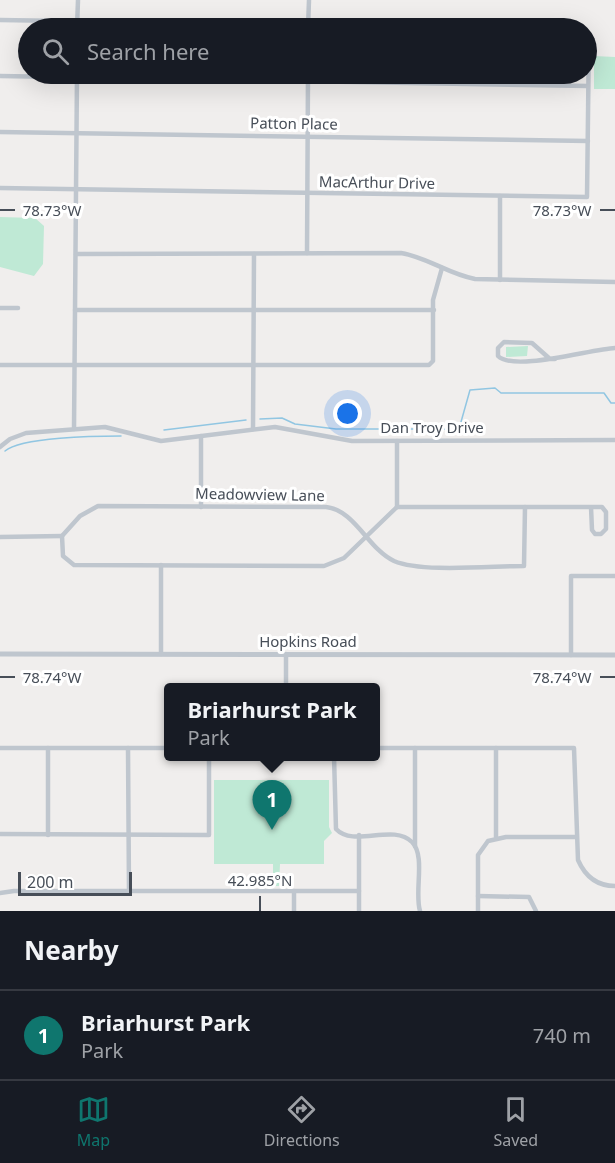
<!DOCTYPE html>
<meta charset="utf-8">
<style>
:root{--surface:#171b24;--page:#242831;--text:#f1f3f6;--muted:#9ea1a6;--line:#363941;--accent:#0f766e}
body{margin:0;font-family:"Noto Sans",sans-serif;background:var(--page);color:var(--text)}
.scale{position:absolute;left:18px;bottom:15px;width:114px;box-sizing:border-box;padding-left:6px;border:3px solid #474e58;border-top:0;font-size:16px;line-height:21px;white-space:nowrap;color:#474e58;-webkit-text-stroke:4px #fff;paint-order:stroke}
.you{position:absolute;left:348px;top:414px;width:21px;height:21px;margin:-15px;border:4px solid #fff;border-radius:50%;background:#1a73e8;box-shadow:0 0 0 9px #1a73e833}
.badge{display:grid;place-items:center;width:39px;height:39px;border-radius:50%;background:var(--accent);color:#fff;font-size:20px;font-weight:700}
.pin{position:absolute;translate:-50% -50px;filter:drop-shadow(0 2px 3px #0008)}
.pin::after{content:'';position:absolute;top:32px;width:21px;height:18px;background:inherit;clip-path:polygon(0 0,100% 0,50% 100%)}
.popup{position:absolute;left:164px;top:683px;width:216px;height:78px;box-sizing:border-box;display:grid;place-content:center;border-radius:6px;background:var(--surface);filter:drop-shadow(0 2px 4px #0005);font-size:20px;white-space:nowrap;color:var(--muted)}
.popup b{font-size:22px;color:var(--text)}
.popup::after{content:'';position:absolute;left:50%;top:100%;margin-left:-12px;border:12px solid transparent;border-top-color:var(--surface)}
.list{margin:0;padding:0;list-style:none}
h2{display:flex;justify-content:space-between;align-items:center;height:78px;margin:0;padding:0 24px;font-size:26px}
h2 small{font-size:20px;font-weight:400;color:var(--muted)}
.list li{display:grid;grid-template-columns:39px 1fr auto;gap:18px;align-items:center;box-sizing:border-box;height:90px;padding:0 24px;border-top:2px solid var(--line)}
.list b{display:block;font-size:22px;white-space:nowrap}
.list p{margin:0;font-size:20px;white-space:nowrap;color:var(--muted)}
.list em{font-size:20px;font-style:normal;color:var(--muted)}
.icon{flex:none;width:33px;height:33px;fill:none;stroke:currentColor;stroke-width:2;stroke-linecap:round;stroke-linejoin:round}
.map{position:relative;flex:none;width:615px;height:911px;overflow:hidden}
.search{position:absolute;background:var(--surface);box-shadow:0 6px 24px #0002;left:18px;right:18px;top:18px;height:66px;display:flex;align-items:center;gap:15px;box-sizing:border-box;padding:0 21px;border-radius:33px;color:var(--muted);font-size:22px}
.sheet{height:168px;background:var(--surface)}
nav{display:flex;justify-content:space-around;align-items:center;box-sizing:border-box;height:84px;border-top:2px solid var(--line);background:var(--surface);font-size:16px;color:var(--muted)}
nav a{display:grid;justify-items:center;gap:3px}
nav .on{color:var(--accent)}
.map>svg:first-child{display:block}
.green{fill:#bfe9d5}
.lines{fill:none;stroke-linecap:round;stroke-linejoin:round}
.stream{stroke:#91c6e2;stroke-width:1.5}
.minor{stroke:#bfc6ce;stroke-width:4.5}
.tertiary{stroke:#bfc6ce;stroke-width:5}
.ticks{fill:none;stroke:#474e58;stroke-width:2}
.labels{text-anchor:middle;stroke-width:6;stroke-linejoin:round;paint-order:stroke}
.street-label{font-size:15px;fill:#474e58;stroke:#fff}
.ticks-label{font-size:15px;text-anchor:middle;fill:#474e58;stroke:#fff;stroke-width:6;stroke-linejoin:round;paint-order:stroke}
</style>
<div class="map">
<svg width="615" height="911" viewBox="0 0 615 911">
<rect width="100%" height="100%" fill="#f0eeed"/>
<g class="green">
<polygon points="594,56 615,57 615,89 594,89"/>
<polygon points="0,217 35,218 44,226 43,264 34,276 0,267"/>
<polygon points="528,346 527,356 506,357 506,347"/>
<polygon points="214,780 329,780 329,827 332,833 324,841 324,864 280,864 279,886 273,886 273,864 214,864"/>
</g>
<g class="lines">
<g class="stream">
<polyline points="260,419 282,418 295,424 336,429 459,429 470,390 495,388 501,393 604,393 611,403 615,403"/>
<polyline points="164,430 246,420"/>
<path d="M 5,451 C 21,437 97,436 121,436"/>
</g>
<g class="minor">
<polyline points="0,20 523,28"/>
<polyline points="77,28 78,0"/>
<polyline points="308,28 309,0"/>
<polyline points="0,76 588,86"/>
<polyline points="0,132 588,141"/>
<polyline points="0,188 587,197 589,35 586,31"/>
<polyline points="307,253 308,74"/>
<path d="M 76,254 L 401,253 C 427,257 448,274 475,279 L 615,282"/>
<polyline points="500,280 500,196"/>
<polyline points="0,308 18,308"/>
<polyline points="75,310 434,310"/>
<path d="M 555,359 L 550,359 L 532,343 L 504,342 L 498,348 L 498,356 C 514,372 591,349 615,348"/>
<polyline points="0,365 429,365 433,361 433,300 442,268"/>
<polyline points="74,429 77,74"/>
<polyline points="253,429 254,254"/>
<polyline points="201,436 201,507"/>
<polyline points="397,441 397,507"/>
<polyline points="0,447 10,439 26,433 105,427 161,441 275,427 352,441 615,440"/>
<polyline points="397,507 602,507 606,512 606,529 601,534 595,534 592,530 591,507"/>
<path d="M 62,536 L 80,516 L 98,506 L 326,507 C 355,510 368,549 394,561 C 422,573 491,566 524,566 L 525,507"/>
<polyline points="62,536 63,556 74,565 324,566 344,558 397,507"/>
<polyline points="0,537 62,536"/>
<polyline points="161,654 161,565"/>
<polyline points="286,654 286,688"/>
<polyline points="571,655 571,576 615,576"/>
<polyline points="0,748 168,748"/>
<polyline points="128,748 129,891"/>
<path d="M 376,748 L 574,748 L 578,860 C 585,876 597,886 615,886"/>
<polyline points="415,748 415,846"/>
<path d="M 334,756 L 336,829 C 354,848 393,823 412,842 C 426,856 414,892 420,911"/>
<polyline points="0,834 209,835 209,756"/>
<polyline points="48,835 48,748"/>
<polyline points="496,837 496,748"/>
<polyline points="0,893 14,891 359,891"/>
<polyline points="478,896 529,897 536,911"/>
<polyline points="294,911 294,891"/>
<polyline points="359,911 359,835"/>
<polyline points="478,911 478,855 488,841 506,837 576,837"/>
</g>
<polyline class="tertiary" points="0,654 615,655"/>
</g>
<path class="ticks" d="M 0,210 L 15,210M 600,210 L 615,210M 0,677 L 15,677M 600,677 L 615,677M 260,896 L 260,911"/>
<g class="labels">
<g class="street-label">
<text transform="translate(294 124) rotate(1)" y="5">Patton Place</text>
<text transform="translate(377 183) rotate(1)" y="5">MacArthur Drive</text>
<text x="432" y="433">Dan Troy Drive</text>
<text transform="translate(260 495) rotate(1)" y="5">Meadowview Lane</text>
<text x="308" y="647">Hopkins Road</text>
</g>
</g>
<g class="ticks-label">
<text x="562" y="216">78.73°W</text>
<text x="52" y="216">78.73°W</text>
<text x="562" y="683">78.74°W</text>
<text x="52" y="683">78.74°W</text>
<text x="260" y="886">42.985°N</text>
</g>
</svg>
<div class="scale">200 m</div>
<div class="you"></div>
<div class="pin badge" style="left:272px;top:830px">1</div>
<div class="popup"><b>Briarhurst Park</b>Park</div>
<div class="search"><svg class="icon" aria-label="search" viewBox="0 0 24 24"><circle cx="10" cy="10" r="6"/><path d="M15 15l6 6"/></svg>Search here</div>
</div>
<section class="sheet">
<h2>Nearby<small></small></h2>
<ul class="list">
<li><span class="badge">1</span><div><b>Briarhurst Park</b><p>Park</p></div><em>740 m</em></li>
</ul>
</section>
<nav>
<a class="on"><svg class="icon" aria-label="map" viewBox="0 0 24 24"><path d="M3 6l6-2 6 2 6-2v14l-6 2-6-2-6 2zM9 4v14M15 6v14"/></svg>Map</a>
<a><svg class="icon" aria-label="directions" viewBox="0 0 24 24"><path d="M12 3l9 9-9 9-9-9zM9 14v-3h6M13 9l2 2-2 2"/></svg>Directions</a>
<a><svg class="icon" aria-label="saved" viewBox="0 0 24 24"><path d="M7 4h10v16l-5-4-5 4z"/></svg>Saved</a>
</nav>
